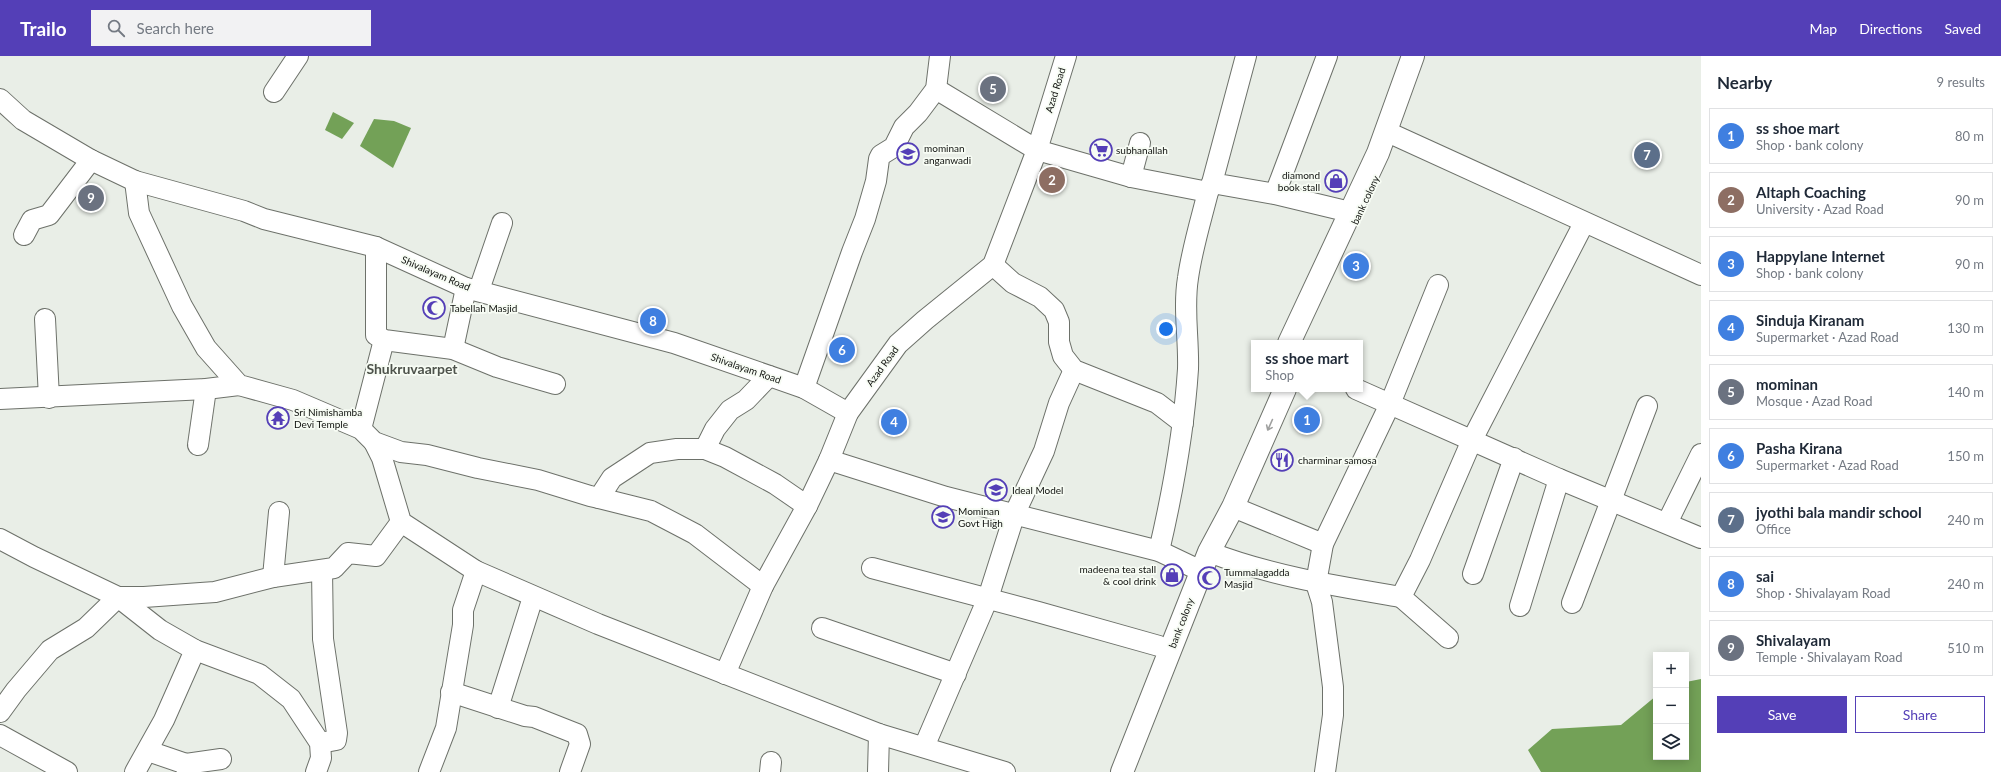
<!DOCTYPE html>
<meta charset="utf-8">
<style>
:root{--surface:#fff;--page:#f2f2f3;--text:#1f2937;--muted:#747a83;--line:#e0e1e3;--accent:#543fb7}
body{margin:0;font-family:Lato,sans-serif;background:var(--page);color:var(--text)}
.controls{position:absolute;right:12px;bottom:12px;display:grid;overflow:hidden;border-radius:0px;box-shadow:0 2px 10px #0003}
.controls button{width:36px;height:36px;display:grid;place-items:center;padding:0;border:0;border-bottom:1px solid var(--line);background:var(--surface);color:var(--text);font:20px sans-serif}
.you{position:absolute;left:1166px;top:273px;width:14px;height:14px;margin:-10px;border:3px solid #fff;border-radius:50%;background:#1a73e8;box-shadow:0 0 0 6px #1a73e833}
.badge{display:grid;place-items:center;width:26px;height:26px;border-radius:50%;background:var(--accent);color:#fff;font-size:13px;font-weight:700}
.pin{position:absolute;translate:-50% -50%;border:2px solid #fff;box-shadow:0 1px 4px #0006}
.popup{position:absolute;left:1251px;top:284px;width:112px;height:52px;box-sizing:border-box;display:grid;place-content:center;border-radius:0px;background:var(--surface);filter:drop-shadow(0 1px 3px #0005);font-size:13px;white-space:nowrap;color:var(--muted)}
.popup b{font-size:15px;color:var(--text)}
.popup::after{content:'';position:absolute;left:50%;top:100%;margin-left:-8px;border:8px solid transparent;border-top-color:var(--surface)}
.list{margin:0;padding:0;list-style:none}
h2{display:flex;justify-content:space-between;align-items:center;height:52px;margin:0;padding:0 16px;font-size:17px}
h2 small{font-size:13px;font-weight:400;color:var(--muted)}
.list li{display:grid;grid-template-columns:26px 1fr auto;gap:12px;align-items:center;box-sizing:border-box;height:56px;margin:0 8px 8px;padding:0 8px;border:1px solid var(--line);border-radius:0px}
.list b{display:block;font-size:15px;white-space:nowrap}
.list p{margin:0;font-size:13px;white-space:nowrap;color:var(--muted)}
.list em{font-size:13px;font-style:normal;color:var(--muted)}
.actions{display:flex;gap:8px;padding:12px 16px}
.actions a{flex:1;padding:9px 0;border:1px solid var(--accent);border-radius:0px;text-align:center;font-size:14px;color:var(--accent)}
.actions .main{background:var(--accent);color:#fff}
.icon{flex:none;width:22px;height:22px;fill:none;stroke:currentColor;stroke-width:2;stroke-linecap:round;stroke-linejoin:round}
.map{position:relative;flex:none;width:1701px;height:716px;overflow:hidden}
header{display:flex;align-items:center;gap:24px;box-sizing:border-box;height:56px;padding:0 20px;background:var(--accent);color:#fff}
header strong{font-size:19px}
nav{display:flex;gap:22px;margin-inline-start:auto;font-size:14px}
.search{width:280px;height:36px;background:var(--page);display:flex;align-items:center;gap:10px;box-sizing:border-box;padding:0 14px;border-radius:0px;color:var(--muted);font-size:15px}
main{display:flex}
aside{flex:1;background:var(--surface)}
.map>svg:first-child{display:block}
.water{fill:#73a157}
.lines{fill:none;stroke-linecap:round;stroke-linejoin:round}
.minor-casing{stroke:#6d716a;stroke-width:22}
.major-casing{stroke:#6d716a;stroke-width:24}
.minor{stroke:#fff;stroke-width:20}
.major{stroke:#fff;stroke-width:22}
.oneway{stroke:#9fa09f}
.labels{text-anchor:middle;stroke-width:3.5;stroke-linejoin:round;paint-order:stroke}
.street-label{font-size:10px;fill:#10120f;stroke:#f7fcf4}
.poi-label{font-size:10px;fill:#10120f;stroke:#f7fcf4;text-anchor:start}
.district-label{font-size:14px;font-weight:bold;fill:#4e534c;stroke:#f7fcf4}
</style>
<header>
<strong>Trailo</strong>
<div class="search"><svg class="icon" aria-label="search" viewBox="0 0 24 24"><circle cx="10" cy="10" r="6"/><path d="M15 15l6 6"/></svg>Search here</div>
<nav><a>Map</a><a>Directions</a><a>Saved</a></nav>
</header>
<main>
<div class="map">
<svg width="1701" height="716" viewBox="0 0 1701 716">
<rect width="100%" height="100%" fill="#e9eee7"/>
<g class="water">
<polygon points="333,56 354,67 342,83 325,74"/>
<polygon points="374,63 394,65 411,72 393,112 360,90"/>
<polygon points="1701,623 1701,716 1541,716 1528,694 1552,673 1621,669 1656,640 1656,701 1686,701 1686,626"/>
</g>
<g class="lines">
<g class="minor-casing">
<g id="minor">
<polyline points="1246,0 1212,127 1275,138 1350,156"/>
<polyline points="936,33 1037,94 1131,121 1208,136"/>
<polyline points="274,36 298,0"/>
<polyline points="0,43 23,64 91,104 135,125 244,155 264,163 376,191 466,232 674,287 804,332 848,357"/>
<polyline points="1394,79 1701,219"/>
<polyline points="1131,121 1140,87"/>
<polyline points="135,125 139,157 182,250 206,292 239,329 293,344 361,373 374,386 401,396 427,399 478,412 538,424 590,440 599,442 612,422 650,397 677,393 705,393 725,401 775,428 807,450"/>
<polyline points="1275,138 1327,0"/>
<polyline points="24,179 32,164 49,159 91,104"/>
<polyline points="376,191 376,279 384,284 453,293 497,311 555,328"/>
<polyline points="993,209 1013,227 1040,241 1054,254 1059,266 1059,286 1063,300 1074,314 1157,347 1183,367"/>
<polyline points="479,234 502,167"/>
<polyline points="45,263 49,342"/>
<polyline points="453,293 466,232"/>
<polyline points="804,332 852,196 865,163 876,125 879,103 881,99 894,91 904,71 918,57 936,33 940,0"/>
<polyline points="1356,333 1559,423 1701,482"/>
<polyline points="0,343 206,333 239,329"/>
<polyline points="361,373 384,284"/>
<polyline points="374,386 382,402 401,466 476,515 598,568 879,678 1005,716"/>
<polyline points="198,389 206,333"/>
<polyline points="705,393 715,373 730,354 746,344 769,320"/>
<polyline points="829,404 946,441 1159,495 1201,515"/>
<polyline points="599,442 651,455 695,478 763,530"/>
<polyline points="1233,451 1323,488"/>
<polyline points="1667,467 1701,398"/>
<polyline points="0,483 34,501 118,541 160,574 195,594 259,618 291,643 320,687 321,702 316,716"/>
<path d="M 1159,495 C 1173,435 1184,375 1188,313 C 1189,283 1183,252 1188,222 C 1192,193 1201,164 1208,136 L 1212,127"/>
<path d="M 1209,496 C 1271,520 1336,530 1401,541"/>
<polyline points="872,512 1038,556 1159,590"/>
<polyline points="1473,518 1514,402"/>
<polyline points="273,521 279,456"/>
<polyline points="1572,547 1647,350"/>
<polyline points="1520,550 1559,423"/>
<polyline points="822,572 956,618"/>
<polyline points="1448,582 1401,541 1420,504 1472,384 1584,167"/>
<polyline points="725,618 763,530 807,450 829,404 848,357 898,288 925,264 993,209 1037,94 1066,0"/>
<polyline points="451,636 525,660 534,661 577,678 580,688 570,716"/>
<polyline points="498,652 533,541"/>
<polyline points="0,656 16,634 50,594 86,572 118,541 144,541 215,536 273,521 334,512 348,497 376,500 401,466"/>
<polyline points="0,679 67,716"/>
<polyline points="320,687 336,684 337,677 323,583 322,514"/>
<polyline points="924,691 988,542 1015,457 1044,395 1059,347 1074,314"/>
<polyline points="148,695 186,708 187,716"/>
<polyline points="186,708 221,703"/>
<polyline points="135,716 164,664 195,594"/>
<polyline points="429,716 446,672 463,569 463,554 476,515"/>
<polyline points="770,716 771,706"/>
<polyline points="878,716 879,678"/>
<polyline points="1325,716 1333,659 1333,631 1322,546 1316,527 1323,488 1390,348 1438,229"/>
</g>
</g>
<g class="major-casing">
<g id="major">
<polyline points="1289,287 1378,97 1413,0"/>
<polyline points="1122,716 1209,496 1233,451 1285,333"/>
</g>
</g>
<use href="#minor" class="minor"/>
<use href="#major" class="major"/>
</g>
<defs><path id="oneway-shaft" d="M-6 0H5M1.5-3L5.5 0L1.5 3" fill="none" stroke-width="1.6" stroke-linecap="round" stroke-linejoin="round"/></defs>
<use class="oneway" href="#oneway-shaft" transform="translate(1270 369) rotate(114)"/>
<defs>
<g id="supermarket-ring" transform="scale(1.15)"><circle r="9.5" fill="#f7fcf4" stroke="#543fb7" stroke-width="1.5"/><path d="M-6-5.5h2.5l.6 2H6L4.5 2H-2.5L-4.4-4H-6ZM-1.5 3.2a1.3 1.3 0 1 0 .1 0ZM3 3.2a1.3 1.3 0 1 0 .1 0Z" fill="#543fb7"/></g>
<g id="school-ring" transform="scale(1.15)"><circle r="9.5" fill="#f7fcf4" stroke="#543fb7" stroke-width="1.5"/><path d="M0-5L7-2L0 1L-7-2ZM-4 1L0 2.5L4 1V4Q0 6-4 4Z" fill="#543fb7"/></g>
<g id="shop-ring" transform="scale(1.15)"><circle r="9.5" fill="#f7fcf4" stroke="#543fb7" stroke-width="1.5"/><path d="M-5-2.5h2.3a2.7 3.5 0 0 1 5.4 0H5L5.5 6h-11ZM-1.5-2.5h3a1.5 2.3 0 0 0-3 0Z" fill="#543fb7"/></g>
<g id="mosque-ring" transform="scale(1.15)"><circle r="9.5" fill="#f7fcf4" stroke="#543fb7" stroke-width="1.5"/><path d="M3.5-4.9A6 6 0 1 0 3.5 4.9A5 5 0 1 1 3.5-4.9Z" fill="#543fb7"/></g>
<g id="temple-ring" transform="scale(1.15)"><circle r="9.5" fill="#f7fcf4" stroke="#543fb7" stroke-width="1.5"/><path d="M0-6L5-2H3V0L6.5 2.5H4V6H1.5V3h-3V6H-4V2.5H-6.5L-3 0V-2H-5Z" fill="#543fb7"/></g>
<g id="restaurant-ring" transform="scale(1.15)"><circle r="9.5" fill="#f7fcf4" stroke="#543fb7" stroke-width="1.5"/><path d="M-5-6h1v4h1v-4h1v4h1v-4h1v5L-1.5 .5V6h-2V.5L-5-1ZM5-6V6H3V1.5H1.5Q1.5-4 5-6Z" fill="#543fb7"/></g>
</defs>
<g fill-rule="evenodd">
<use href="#supermarket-ring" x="1101" y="94"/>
<use href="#school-ring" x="908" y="98"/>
<use href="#shop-ring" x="1336" y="125"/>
<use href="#mosque-ring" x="434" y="252"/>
<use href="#temple-ring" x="278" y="362"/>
<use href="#restaurant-ring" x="1282" y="404"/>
<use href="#school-ring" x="996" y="434"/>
<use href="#school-ring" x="943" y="461"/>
<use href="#shop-ring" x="1172" y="519"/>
<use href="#mosque-ring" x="1209" y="522"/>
</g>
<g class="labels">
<g class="street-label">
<text transform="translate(1055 34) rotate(-73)" y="4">Azad Road</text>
<text transform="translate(1365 144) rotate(-65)" y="4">bank colony</text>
<text transform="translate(436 217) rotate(23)" y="4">Shivalayam Road</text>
<text transform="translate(882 310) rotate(-54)" y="4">Azad Road</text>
<text transform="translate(746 312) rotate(19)" y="4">Shivalayam Road</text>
<text transform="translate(1181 567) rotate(-69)" y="4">bank colony</text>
</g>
<g class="poi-label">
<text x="924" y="96">mominan<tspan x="924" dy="12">anganwadi</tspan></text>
<text x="1116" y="98">subhanallah</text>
<text x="1320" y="123" text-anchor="end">diamond<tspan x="1320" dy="12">book stall</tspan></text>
<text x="450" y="256">Tabellah Masjid</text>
<text x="294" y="360">Sri Nimishamba<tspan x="294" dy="12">Devi Temple</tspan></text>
<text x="1298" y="408">charminar samosa</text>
<text x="1012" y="438">Ideal Model</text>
<text x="958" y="459">Mominan<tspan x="958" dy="12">Govt High</tspan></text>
<text x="1156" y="517" text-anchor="end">madeena tea stall<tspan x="1156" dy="12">&amp; cool drink</tspan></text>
<text x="1224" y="520">Tummalagadda<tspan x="1224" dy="12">Masjid</tspan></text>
</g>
<g class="district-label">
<text x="412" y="318">Shukruvaarpet</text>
</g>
</g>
</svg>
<div class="controls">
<button>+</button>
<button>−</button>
<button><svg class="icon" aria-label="layers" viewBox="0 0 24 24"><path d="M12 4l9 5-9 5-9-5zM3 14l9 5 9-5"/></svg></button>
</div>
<div class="you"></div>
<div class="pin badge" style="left:1307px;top:364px;background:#3f7fe0">1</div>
<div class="popup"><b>ss shoe mart</b>Shop</div>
<div class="pin badge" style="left:1052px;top:124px;background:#8d6e63">2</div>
<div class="pin badge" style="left:1356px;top:210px;background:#3f7fe0">3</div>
<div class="pin badge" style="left:894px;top:366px;background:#3f7fe0">4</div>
<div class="pin badge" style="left:993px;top:33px;background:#6b7280">5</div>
<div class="pin badge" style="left:842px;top:294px;background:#3f7fe0">6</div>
<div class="pin badge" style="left:1647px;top:99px;background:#5c6f8a">7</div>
<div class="pin badge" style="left:653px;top:265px;background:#3f7fe0">8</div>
<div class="pin badge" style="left:91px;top:142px;background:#6b7280">9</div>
</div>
<aside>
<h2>Nearby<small>9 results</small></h2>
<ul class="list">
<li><span class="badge" style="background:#3f7fe0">1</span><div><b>ss shoe mart</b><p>Shop · bank colony</p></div><em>80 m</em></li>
<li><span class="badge" style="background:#8d6e63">2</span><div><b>Altaph Coaching</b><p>University · Azad Road</p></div><em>90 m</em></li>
<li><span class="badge" style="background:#3f7fe0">3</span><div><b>Happylane Internet</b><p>Shop · bank colony</p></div><em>90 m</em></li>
<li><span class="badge" style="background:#3f7fe0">4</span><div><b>Sinduja Kiranam</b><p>Supermarket · Azad Road</p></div><em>130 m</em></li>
<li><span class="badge" style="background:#6b7280">5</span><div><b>mominan</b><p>Mosque · Azad Road</p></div><em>140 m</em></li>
<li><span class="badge" style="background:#3f7fe0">6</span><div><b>Pasha Kirana</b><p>Supermarket · Azad Road</p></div><em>150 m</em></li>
<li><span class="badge" style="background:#5c6f8a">7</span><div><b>jyothi bala mandir school</b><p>Office</p></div><em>240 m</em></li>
<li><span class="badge" style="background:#3f7fe0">8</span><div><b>sai</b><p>Shop · Shivalayam Road</p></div><em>240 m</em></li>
<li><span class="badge" style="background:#6b7280">9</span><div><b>Shivalayam</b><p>Temple · Shivalayam Road</p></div><em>510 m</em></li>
</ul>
<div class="actions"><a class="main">Save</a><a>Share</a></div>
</aside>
</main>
